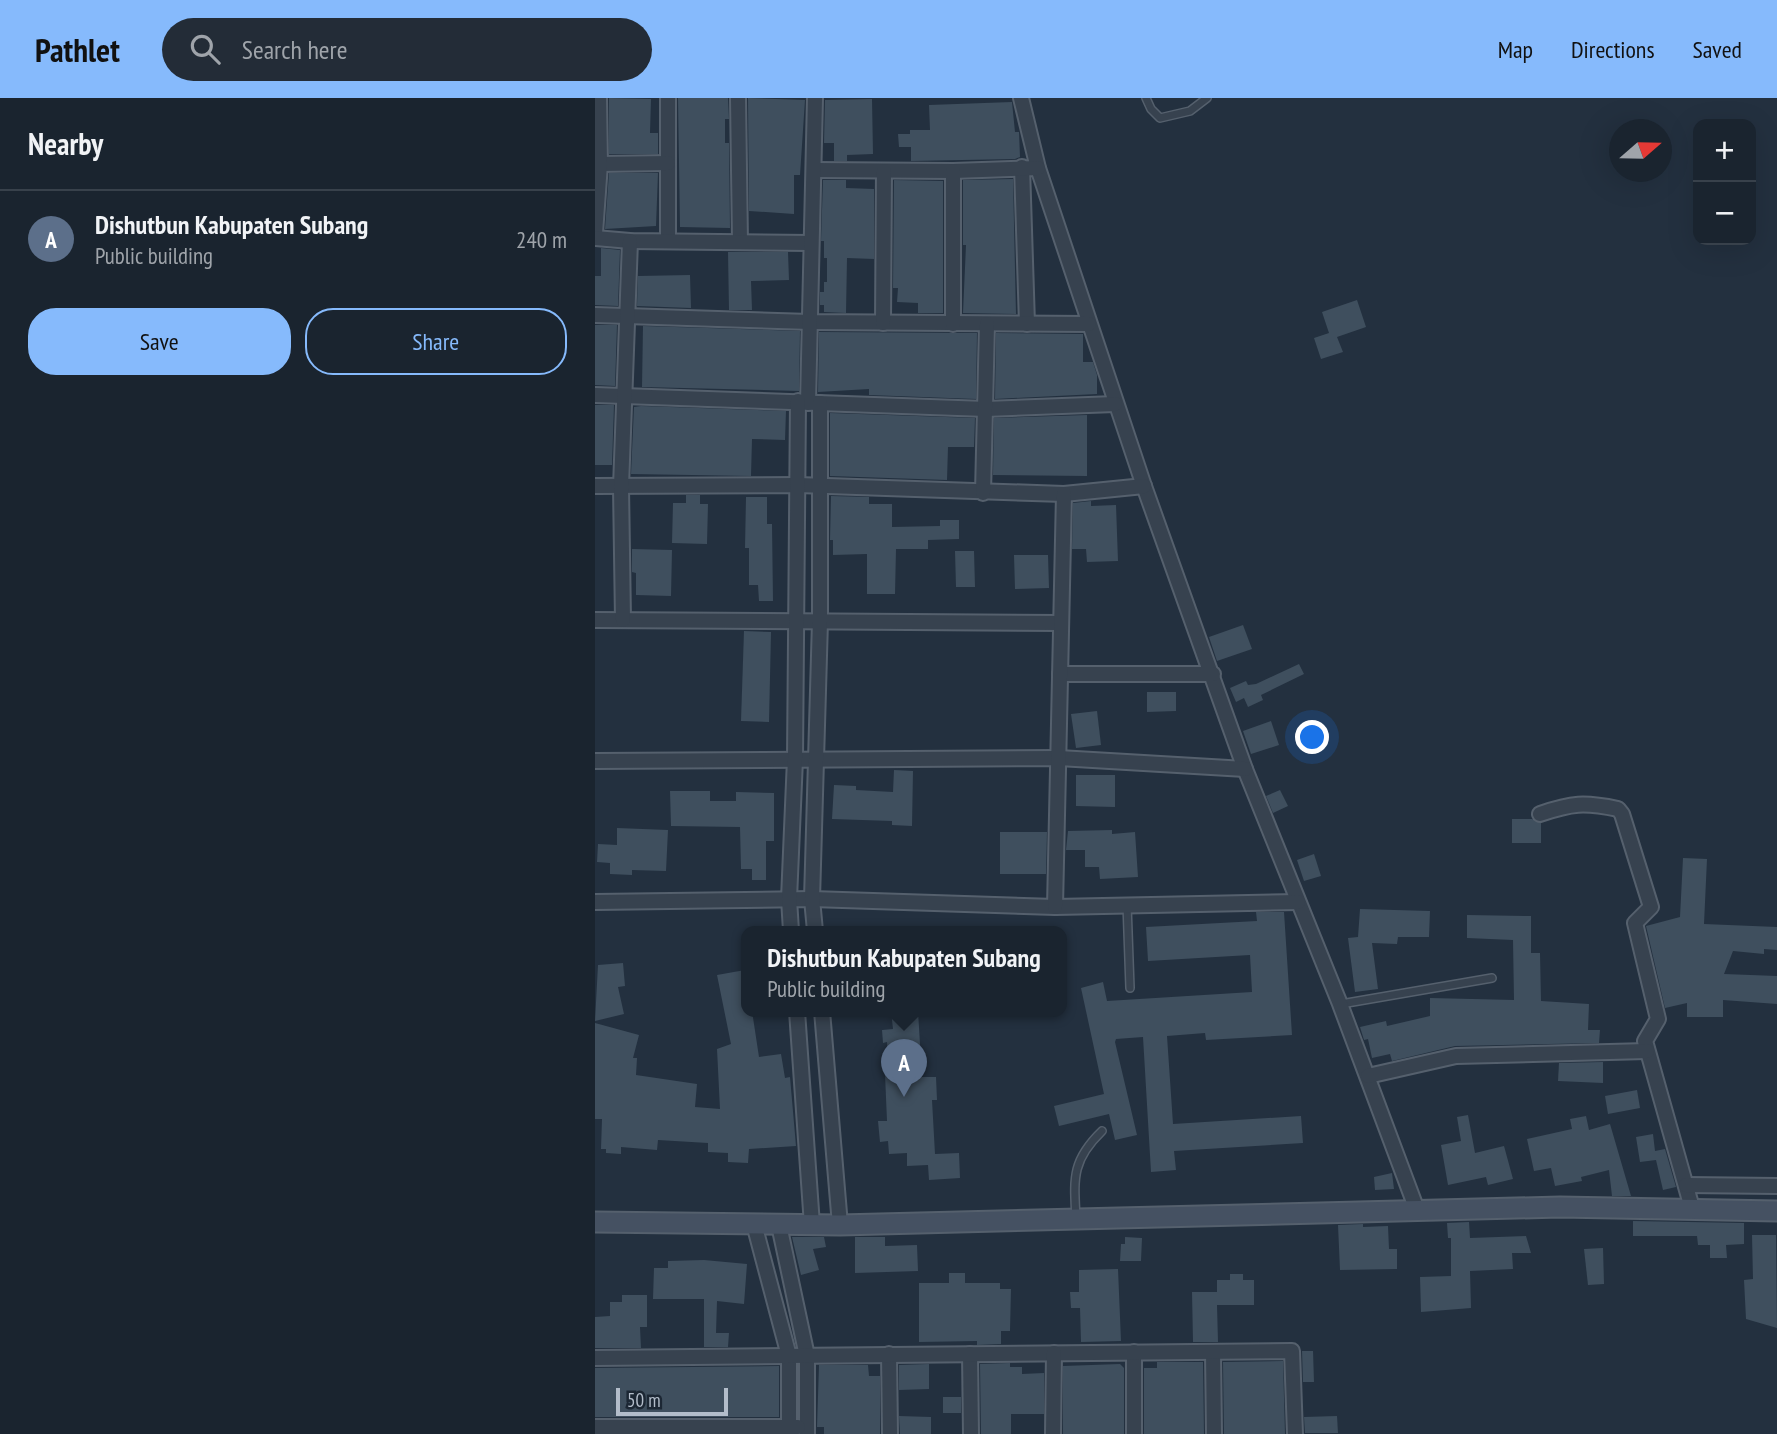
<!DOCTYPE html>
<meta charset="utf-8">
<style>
:root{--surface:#1a242f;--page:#232c37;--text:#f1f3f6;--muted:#9fa4aa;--line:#38414b;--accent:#86bafc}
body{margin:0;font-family:"PT Sans Narrow",sans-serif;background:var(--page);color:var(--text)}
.controls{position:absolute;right:21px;top:21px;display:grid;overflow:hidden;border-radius:14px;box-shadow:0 7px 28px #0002}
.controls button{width:63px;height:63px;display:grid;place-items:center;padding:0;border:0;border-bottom:2px solid var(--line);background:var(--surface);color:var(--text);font:35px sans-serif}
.compass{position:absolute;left:1014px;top:21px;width:63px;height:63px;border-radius:50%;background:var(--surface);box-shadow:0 7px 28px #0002;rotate:70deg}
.scale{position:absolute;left:21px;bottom:18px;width:112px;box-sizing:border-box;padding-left:7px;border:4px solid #b3bdca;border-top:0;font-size:19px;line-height:24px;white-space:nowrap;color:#b3bdca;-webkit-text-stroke:5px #1c2734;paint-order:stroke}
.you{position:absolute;left:718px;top:640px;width:24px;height:24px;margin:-18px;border:5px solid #fff;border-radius:50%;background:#1a73e8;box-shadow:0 0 0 10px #1a73e833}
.badge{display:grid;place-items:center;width:46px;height:46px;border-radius:50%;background:var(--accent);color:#fff;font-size:23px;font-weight:700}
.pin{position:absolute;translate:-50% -58px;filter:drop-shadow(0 2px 4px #0008)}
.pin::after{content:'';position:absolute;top:37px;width:24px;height:21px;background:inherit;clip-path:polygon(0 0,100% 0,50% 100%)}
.popup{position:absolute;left:146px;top:828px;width:326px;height:91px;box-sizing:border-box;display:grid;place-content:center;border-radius:14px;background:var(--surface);filter:drop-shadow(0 2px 5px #0005);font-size:23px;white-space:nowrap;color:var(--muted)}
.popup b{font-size:26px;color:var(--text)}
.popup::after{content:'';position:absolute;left:50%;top:100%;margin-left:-14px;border:14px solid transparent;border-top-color:var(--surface)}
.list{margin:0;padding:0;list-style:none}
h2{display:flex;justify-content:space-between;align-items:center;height:91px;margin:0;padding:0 28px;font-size:30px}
h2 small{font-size:23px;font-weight:400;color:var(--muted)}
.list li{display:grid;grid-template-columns:46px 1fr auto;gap:21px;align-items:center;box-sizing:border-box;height:98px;padding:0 28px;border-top:2px solid var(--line)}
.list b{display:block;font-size:26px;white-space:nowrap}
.list p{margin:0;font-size:23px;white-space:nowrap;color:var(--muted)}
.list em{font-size:23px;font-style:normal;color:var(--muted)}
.actions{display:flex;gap:14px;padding:21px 28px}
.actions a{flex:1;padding:16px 0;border:2px solid var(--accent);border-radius:28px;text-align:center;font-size:24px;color:var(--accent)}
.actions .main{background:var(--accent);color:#111}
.icon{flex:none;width:38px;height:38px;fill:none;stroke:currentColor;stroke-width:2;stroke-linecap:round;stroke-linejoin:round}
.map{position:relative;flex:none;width:1182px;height:1336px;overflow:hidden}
header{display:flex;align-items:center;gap:42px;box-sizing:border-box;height:98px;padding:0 35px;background:var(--accent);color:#111}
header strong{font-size:33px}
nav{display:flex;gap:38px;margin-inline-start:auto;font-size:24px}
.search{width:490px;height:63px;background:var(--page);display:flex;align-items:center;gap:18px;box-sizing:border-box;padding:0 24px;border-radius:38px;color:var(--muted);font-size:26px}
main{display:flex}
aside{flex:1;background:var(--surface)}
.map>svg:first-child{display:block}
.building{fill:#3f4f5e}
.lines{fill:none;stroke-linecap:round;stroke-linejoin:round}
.lane-casing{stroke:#55606d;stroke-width:10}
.street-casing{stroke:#55606d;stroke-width:18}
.secondary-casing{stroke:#55606d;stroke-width:23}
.lane{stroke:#37424f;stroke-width:7}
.street{stroke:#37424f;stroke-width:14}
.secondary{stroke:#455162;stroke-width:19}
</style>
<header>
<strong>Pathlet</strong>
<div class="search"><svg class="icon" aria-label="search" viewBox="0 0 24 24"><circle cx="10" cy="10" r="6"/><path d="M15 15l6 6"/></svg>Search here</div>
<nav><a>Map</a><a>Directions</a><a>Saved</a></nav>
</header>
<main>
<aside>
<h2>Nearby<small></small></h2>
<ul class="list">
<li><span class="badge" style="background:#5c6f8a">A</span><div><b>Dishutbun Kabupaten Subang</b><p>Public building</p></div><em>240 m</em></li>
</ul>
<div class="actions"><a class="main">Save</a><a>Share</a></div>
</aside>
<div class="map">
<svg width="1182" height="1336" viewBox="0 0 1182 1336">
<rect width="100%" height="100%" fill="#23303f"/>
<g class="building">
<polygon points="14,0 56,1 55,35 63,35 63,56 14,56"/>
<polygon points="83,0 133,0 134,21 130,21 130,45 134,45 135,130 85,129"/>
<polygon points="153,0 210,2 205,77 199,77 199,116 154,113"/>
<polygon points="277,1 278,56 252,57 252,63 239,63 239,45 229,45 230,2"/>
<polygon points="417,4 420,34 424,34 425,59 420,61 316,63 316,49 304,49 303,36 315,36 315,32 335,32 334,7"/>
<polygon points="14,75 63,75 61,128 10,131"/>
<polygon points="418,81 421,216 368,215 371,147 368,147 368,82"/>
<polygon points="228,82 251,82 251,90 279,91 279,161 252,160 251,215 229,214 229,207 225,207 225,194 229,194 229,184 232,184 232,160 229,160 229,143 226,143"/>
<polygon points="299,82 348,83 348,215 323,215 323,205 302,204 303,190 298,190"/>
<polygon points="6,150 25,152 23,208 0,207 0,178 6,178"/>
<polygon points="133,154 193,154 194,182 156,183 157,212 134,212"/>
<polygon points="95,177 96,210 42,208 43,178"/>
<polygon points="762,202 771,229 742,239 748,254 726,261 719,240 734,235 727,214"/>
<polygon points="0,227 22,227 20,288 0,287"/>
<polygon points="48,228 205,233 204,293 47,289"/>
<polygon points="224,234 382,235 381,301 274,297 274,291 223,294"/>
<polygon points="401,235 488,236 488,264 498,264 502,277 502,296 400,301"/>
<polygon points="0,307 19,307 17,367 0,367"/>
<polygon points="46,308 191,313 190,342 157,341 156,378 36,376 39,309"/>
<polygon points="235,315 380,320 379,349 353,349 352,382 235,378"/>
<polygon points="492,317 492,378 398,377 399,320"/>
<polygon points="91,397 105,397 105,406 113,406 112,446 77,445 78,405 91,405"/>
<polygon points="236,398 274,399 274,406 297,406 297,429 345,428 345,422 364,422 364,441 333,442 333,451 301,451 300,496 272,496 272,456 238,457 238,442 235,442"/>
<polygon points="151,399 172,399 172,426 177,426 178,503 164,503 163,487 154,487 154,450 150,450"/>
<polygon points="496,403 496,408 521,407 523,463 492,464 491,451 477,451 478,405"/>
<polygon points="37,451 77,452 76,498 41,497 41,475 37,474"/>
<polygon points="360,453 379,453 380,489 361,489"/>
<polygon points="419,457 453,457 454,490 420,491"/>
<polygon points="648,527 657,551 622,563 614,539"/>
<polygon points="149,533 176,534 174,624 146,623"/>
<polygon points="704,566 709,576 666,597 668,602 653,609 649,600 641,604 635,590 651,583 653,587 661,586"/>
<polygon points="552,594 581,594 581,613 552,614"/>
<polygon points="502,613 506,647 481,650 476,616"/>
<polygon points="676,623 684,647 656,656 648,633"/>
<polygon points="299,672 318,673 317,728 297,727 297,723 237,721 239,687 261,688 261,692 298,694"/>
<polygon points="481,677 520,677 520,709 481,708"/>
<polygon points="685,692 693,708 678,715 671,698"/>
<polygon points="75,693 115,693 115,703 141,703 141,694 179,695 179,743 171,743 171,782 157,782 157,771 146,771 145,729 76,728"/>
<polygon points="917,721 937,721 946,725 946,745 917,745"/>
<polygon points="22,730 73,732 71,773 37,772 37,777 15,776 15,765 2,764 3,746 22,747"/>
<polygon points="517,732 517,736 540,734 543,779 505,781 504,769 490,769 490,752 471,752 473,733"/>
<polygon points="405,734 452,734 451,776 405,776"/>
<polygon points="719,756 726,778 709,783 702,762"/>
<polygon points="1088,760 1112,761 1109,826 1182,829 1182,852 1169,851 1169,856 1138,853 1129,876 1182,878 1182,906 1128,902 1128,919 1092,919 1092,905 1070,910 1051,828 1085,819"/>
<polygon points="765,811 835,813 834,839 803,839 802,846 777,845 783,891 760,894 753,840 763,839"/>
<polygon points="661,814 689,814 697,937 611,942 610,935 572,938 578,1026 706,1018 708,1045 579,1053 581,1072 556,1074 548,939 521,941 520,944 542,1037 520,1042 514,1016 464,1028 459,1008 509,996 486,890 508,884 512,903 657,894 655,857 553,863 551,829 662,823"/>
<polygon points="872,817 936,818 936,855 945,855 946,903 994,906 993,932 1005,932 1004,945 860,948 797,963 795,956 777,960 773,941 769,942 765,929 791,923 792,928 835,918 835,900 919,902 918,842 872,840"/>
<polygon points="28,865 30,888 23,889 29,916 0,923 3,867"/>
<polygon points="150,872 151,913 157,913 164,959 186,956 190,980 195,979 201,1048 154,1051 153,1065 133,1064 133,1055 113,1054 113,1045 63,1042 62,1052 26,1049 26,1056 11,1055 11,1051 6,1051 7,1021 0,1021 0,925 44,937 38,960 42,960 41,977 102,986 100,1009 125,1011 122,951 136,946 122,877"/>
<polygon points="296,913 323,913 327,979 341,979 342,1002 337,1002 340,1056 364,1055 365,1080 334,1082 333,1067 312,1068 312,1055 294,1056 293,1043 285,1044 283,1023 292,1023 290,976 294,976 292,944 288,945 287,932 298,931"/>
<polygon points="1008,964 1008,985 963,983 964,965"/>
<polygon points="1042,992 1045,1010 1013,1016 1010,998"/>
<polygon points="873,1017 880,1055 909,1048 918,1081 893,1087 891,1079 853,1087 846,1047 866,1043 862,1019"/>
<polygon points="991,1018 994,1032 1015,1026 1036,1098 1017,1098 1014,1072 986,1079 987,1083 960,1088 956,1070 939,1073 932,1041 977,1031 975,1021"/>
<polygon points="1058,1036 1060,1053 1070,1051 1081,1089 1068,1092 1061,1062 1045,1064 1041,1039"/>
<polygon points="797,1075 799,1091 780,1092 779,1079"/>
<polygon points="1038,1123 1149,1125 1149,1146 1131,1147 1132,1160 1115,1160 1115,1147 1103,1147 1102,1138 1038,1138"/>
<polygon points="874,1124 875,1140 931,1138 936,1155 917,1155 918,1171 875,1173 876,1210 826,1214 825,1179 856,1178 856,1140 853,1140 852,1125"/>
<polygon points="768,1126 768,1129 793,1128 794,1151 802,1151 802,1171 745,1172 743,1127"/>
<polygon points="1157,1137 1181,1137 1182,1230 1151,1221 1149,1182 1158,1181"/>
<polygon points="197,1139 229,1139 231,1149 218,1151 224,1172 206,1177"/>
<polygon points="260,1139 290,1139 290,1148 322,1147 323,1173 260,1175"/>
<polygon points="530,1139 547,1140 546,1163 525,1163 526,1146 530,1146"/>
<polygon points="1008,1150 1009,1186 993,1187 989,1151"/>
<polygon points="109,1162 152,1166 149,1206 122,1203 121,1235 134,1235 133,1249 109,1249 109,1201 58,1201 59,1170 73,1170 73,1163"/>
<polygon points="523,1171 526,1243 486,1244 485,1210 476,1210 475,1194 484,1194 484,1172"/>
<polygon points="354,1175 370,1175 370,1185 405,1185 405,1191 416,1191 415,1233 406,1233 406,1246 382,1247 382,1243 324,1244 324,1185 354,1185"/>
<polygon points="635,1176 648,1176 648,1182 659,1182 659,1207 622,1207 623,1244 598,1244 597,1194 622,1194 622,1182 635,1182"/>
<polygon points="27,1197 52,1197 52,1229 45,1229 46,1250 0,1250 0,1219 15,1218 15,1204 27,1204"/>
<polygon points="707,1253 718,1253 719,1284 708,1284"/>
<polygon points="688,1263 690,1336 629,1336 628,1264"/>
<polygon points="562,1264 608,1264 609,1336 549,1336 549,1270 562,1270"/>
<polygon points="415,1265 415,1269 427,1269 427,1276 449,1275 449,1316 416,1316 416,1336 386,1336 385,1266"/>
<polygon points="334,1266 334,1291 304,1292 304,1267"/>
<polygon points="525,1266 529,1270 529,1336 468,1336 468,1268"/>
<polygon points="224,1267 273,1267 274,1278 285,1278 285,1336 229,1336 229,1329 222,1329"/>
<polygon points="184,1268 184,1319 0,1319 0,1270"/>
<rect x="348" y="1299" width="18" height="16"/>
<polygon points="304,1318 336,1319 336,1336 305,1336"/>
<polygon points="742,1318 743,1335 710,1335 709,1319"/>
</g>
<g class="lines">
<g class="lane-casing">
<g id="lane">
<polyline points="551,0 556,11 565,20 595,13 612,0"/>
<polyline points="532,806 535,890"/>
<polyline points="746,906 897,880"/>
<path d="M 481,1121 C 479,1081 476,1063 507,1033"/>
</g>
</g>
<g class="street-casing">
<g id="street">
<polyline points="73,0 73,143"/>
<polyline points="143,0 145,144"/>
<polyline points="426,0 443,70 549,388 650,671 745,906 822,1112"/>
<polyline points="5,66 73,65"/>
<polyline points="427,69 432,226"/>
<polyline points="219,72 358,73 443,70"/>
<polyline points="0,135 5,66 4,0"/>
<polyline points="0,140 35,143 215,145"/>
<polyline points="0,217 215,224 494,226"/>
<polyline points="288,225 289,73"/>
<polyline points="358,226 358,73"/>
<polyline points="0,297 391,311 520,306"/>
<polyline points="213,305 220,0"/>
<polyline points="0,388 203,387 469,396 549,388"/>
<polyline points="388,395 392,226"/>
<polyline points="0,522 466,525"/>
<polyline points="28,522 26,389 35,143"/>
<polyline points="465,576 618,576"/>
<polyline points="0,663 464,660 650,671"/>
<path d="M 945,716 C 977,705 989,704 1023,711 L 1027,716 L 1056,809 L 1040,825 L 1063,921 L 1050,943 L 1097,1110"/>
<polyline points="0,804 217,801 460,809 703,804"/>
<polyline points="460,809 469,396"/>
<polyline points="196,833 194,801 200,661 203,303"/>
<polyline points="220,833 217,801 225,523 225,305"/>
<polyline points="202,913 217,1127"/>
<polyline points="227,913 245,1127"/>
<polyline points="773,978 861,958 1052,953"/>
<polyline points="1091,1087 1182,1088"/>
<polyline points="159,1126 194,1258 194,1336"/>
<polyline points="184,1127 212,1258 212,1336"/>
<polyline points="539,1254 539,1336"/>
<polyline points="618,1254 619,1336"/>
<polyline points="294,1256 295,1336"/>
<polyline points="375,1256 376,1336"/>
<polyline points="0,1260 697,1253 700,1336"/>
<polyline points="0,1329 203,1329"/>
<polyline points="458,1336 459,1255"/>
</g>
</g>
<g class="secondary-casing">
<polyline id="secondary" points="0,1124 245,1127 965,1109 1182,1113"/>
</g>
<use href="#lane" class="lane"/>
<use href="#street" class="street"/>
<use href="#secondary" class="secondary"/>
</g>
</svg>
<div class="controls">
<button>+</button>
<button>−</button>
</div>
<svg class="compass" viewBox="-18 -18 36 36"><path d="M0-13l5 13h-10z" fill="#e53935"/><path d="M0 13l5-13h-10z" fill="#9fa4aa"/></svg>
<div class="scale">50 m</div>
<div class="you"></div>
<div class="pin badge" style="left:309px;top:999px;background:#5c6f8a">A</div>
<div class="popup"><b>Dishutbun Kabupaten Subang</b>Public building</div>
</div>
</main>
